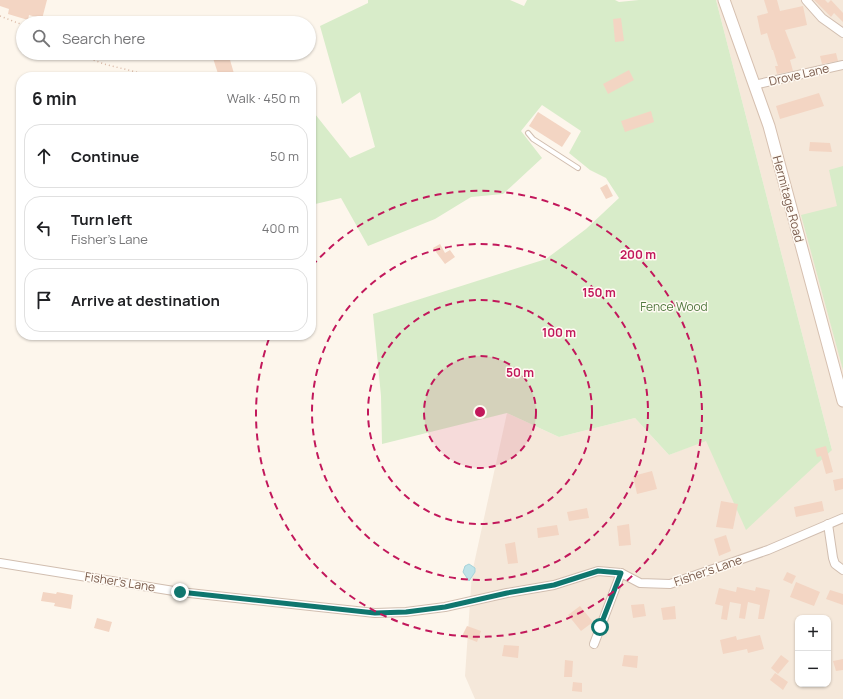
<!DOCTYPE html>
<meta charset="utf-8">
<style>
:root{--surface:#fff;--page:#f6f6f6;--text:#202124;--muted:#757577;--line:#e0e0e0}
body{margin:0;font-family:Manrope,sans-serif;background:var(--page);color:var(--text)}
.controls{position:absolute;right:12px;bottom:12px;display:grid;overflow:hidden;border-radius:8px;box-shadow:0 1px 3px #0004}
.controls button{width:36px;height:36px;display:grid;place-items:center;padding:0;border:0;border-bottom:1px solid var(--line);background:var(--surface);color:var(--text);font:20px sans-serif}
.stop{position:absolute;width:12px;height:12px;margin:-9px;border:3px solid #0f766e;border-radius:50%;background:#fff}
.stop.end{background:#0f766e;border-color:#fff;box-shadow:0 1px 4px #0008}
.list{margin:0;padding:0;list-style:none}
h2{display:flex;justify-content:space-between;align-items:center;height:52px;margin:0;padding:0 16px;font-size:17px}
h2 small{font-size:13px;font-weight:400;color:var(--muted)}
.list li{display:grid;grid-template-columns:26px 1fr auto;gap:12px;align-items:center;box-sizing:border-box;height:64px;margin:0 8px 8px;padding:0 8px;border:1px solid var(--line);border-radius:16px}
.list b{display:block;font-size:15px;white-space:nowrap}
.list p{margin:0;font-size:13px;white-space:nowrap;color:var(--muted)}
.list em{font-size:13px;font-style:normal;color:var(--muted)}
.icon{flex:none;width:22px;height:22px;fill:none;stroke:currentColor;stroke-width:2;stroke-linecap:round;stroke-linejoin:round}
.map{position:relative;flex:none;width:843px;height:699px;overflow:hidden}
.search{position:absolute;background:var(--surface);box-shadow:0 1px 3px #0004;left:16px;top:16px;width:300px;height:44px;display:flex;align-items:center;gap:10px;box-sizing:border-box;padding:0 14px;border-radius:22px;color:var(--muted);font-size:15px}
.panel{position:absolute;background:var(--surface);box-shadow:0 1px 3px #0004;left:16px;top:72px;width:300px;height:268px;border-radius:16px}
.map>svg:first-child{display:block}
.residential{fill:#f5e8da;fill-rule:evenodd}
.green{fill:#d8ecc9}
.water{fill:#bfe3e8;stroke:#a5d3da}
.building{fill:#f3d5c3}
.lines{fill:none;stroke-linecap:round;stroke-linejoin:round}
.lane-casing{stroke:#d1beb0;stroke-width:6}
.street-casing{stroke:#d1beb0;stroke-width:10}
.secondary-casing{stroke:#d6c0b0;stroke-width:13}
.path{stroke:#d9b8a5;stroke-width:1.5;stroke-dasharray:1 3;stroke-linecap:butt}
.lane{stroke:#fff;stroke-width:4}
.street{stroke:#fff;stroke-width:8}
.secondary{stroke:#fff;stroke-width:11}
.route{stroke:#0f766e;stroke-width:5}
.ring{fill:none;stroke:#c2185b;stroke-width:2;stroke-dasharray:7 5}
.labels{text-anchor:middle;stroke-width:3;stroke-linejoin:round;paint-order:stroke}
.street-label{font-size:12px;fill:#7a5c4d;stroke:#fffaf3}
.park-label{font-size:12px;fill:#537a41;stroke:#fffaf3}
.centre{fill:#c2185b;stroke:#fffaf3;stroke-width:2}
.ring-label{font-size:12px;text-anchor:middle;font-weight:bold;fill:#c2185b;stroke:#fffaf3;stroke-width:3;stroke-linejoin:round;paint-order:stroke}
</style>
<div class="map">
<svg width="843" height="699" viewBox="0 0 843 699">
<rect width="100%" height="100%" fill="#fdf6ec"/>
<path class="residential" d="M 716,0 L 843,0 L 843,699 L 475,699 L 465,676 L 472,573 L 507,413 L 559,437 L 635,418 L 669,455 L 706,440 L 832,450 ZM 798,618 L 828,618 L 828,684 L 798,684 Z"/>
<g class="green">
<polygon points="368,0 510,0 524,6 527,0 615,0 619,2 639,0 716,0 832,450 746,530 706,441 669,455 635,418 559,437 507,413 382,444 381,396 373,314 546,259 586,229 619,198 606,178 590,170 569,153 581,131 542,105 521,131 542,158 503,194 471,197 435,219 368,246 341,198 311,205 311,109 350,158 375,147 360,92 342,104 320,26 368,3"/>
<polygon points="843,166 843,370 801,215 837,206 829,170"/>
</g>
<polygon class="water" points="469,564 475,568 475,572 469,581 463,572 465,566"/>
<g class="building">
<polygon points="0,0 47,0 42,19 29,15 28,20 8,14 9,9 0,6"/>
<polygon points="764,0 777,0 780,11 803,6 807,25 785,30 796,58 790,60 793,71 777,74 775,66 778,66 773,50 772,50 767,33 761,35 757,16 768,13"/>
<polygon points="814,0 825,0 828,3 831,0 843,13 843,22 834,13 831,17"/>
<polygon points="621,18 624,41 615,42 613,19"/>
<polygon points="228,53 235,77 219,77 213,58"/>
<polygon points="836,53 838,61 822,64 820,56"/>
<polygon points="629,70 634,80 608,94 603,84"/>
<polygon points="819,93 824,106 780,119 776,106"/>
<polygon points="651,111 654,122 625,132 621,121"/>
<polygon points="538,112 571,133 562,147 529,126"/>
<polygon points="810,142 830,143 832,152 809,151"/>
<polygon points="607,184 613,196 606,199 600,188"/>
<polygon points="440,244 445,253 450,250 455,257 445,264 433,248"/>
<polygon points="826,446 833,472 826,474 821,456 817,457 815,449"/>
<polygon points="652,471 657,489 637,494 633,476"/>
<polygon points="843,478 843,489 835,491 833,480"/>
<polygon points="721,501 738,504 733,529 716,527"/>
<polygon points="822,501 824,511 796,517 794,507"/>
<polygon points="587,508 589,518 569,521 567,512"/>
<polygon points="629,524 631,545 619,546 617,526"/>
<polygon points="557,525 559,535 538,538 537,528"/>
<polygon points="726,535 731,551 719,556 714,539"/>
<polygon points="515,542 518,563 508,564 505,544"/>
<polygon points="787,572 796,576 792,584 783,580"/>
<polygon points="796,582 820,592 814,606 790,597"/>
<polygon points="737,587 755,591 756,587 770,590 764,619 758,619 760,605 748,602 745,619 739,618 741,604 730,602 727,620 721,619 723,606 715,604 719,588 736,592"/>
<polygon points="830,590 843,594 843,605 826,599"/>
<polygon points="43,592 56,594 57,592 73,595 71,609 54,606 55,603 41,601"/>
<polygon points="644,604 646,616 633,618 631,605"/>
<polygon points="580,606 593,622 581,631 568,615"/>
<polygon points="675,606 676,619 663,620 661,608"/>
<polygon points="97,618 112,622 109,632 94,628"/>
<polygon points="467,626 481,631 477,642 462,636"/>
<polygon points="760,635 764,649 748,653 747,649 723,654 720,640 736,636 737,640"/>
<polygon points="504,645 519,646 518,658 502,656"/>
<polygon points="624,655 638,656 637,668 622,666"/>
<polygon points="781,655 789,661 778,674 771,668"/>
<polygon points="843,659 843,670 836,671 833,661"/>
<polygon points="565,660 573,661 572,677 564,677"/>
<polygon points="775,673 788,682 783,690 770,680"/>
<polygon points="573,682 582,683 582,692 572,691"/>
</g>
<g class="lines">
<g class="lane-casing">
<polyline id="lane" points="528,133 533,139 578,168"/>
</g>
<g class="street-casing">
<g id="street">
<polyline points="806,0 822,18 843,33"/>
<polyline points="754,85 843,65"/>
<polyline points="828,524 833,558 835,564 843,570"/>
<polyline points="0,563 180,592 375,613 406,612 445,607 507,593 554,585 598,571 621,573 640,583 670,584 768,550 843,518"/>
<polyline points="594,644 621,573"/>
</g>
</g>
<g class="secondary-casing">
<polyline id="secondary" points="724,0 769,126 843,401"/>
</g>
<g class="path">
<polyline points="0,16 23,25"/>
<polyline points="75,53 104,64 156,77"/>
</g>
<use href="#lane" class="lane"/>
<use href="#street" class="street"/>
<use href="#secondary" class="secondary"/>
</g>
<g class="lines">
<polyline class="route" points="180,592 375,613 406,612 445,607 507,593 554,585 598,571 621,573 600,627"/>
</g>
<circle cx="480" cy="412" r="56" fill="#c2185b" fill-opacity=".12"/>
<g class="ring">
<circle cx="480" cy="412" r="56"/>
<circle cx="480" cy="412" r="112"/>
<circle cx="480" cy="412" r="168"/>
<path d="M312 266A223 223 0 1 1 270 336"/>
</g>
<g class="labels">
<g class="street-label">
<text transform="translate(799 75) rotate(-13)" y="4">Drove Lane</text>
<text transform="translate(788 199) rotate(75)" y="4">Hermitage Road</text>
<text transform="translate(708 571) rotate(-19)" y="4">Fisher's Lane</text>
<text transform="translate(120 582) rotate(9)" y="4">Fisher's Lane</text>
</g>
<g class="park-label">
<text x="674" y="311">Fence Wood</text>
</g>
</g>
<circle cx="480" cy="412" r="6" class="centre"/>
<g class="ring-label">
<text x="638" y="259">200 m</text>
<text x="599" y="297">150 m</text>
<text x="559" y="337">100 m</text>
<text x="520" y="377">50 m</text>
</g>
</svg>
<div class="controls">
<button>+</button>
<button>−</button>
</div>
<div class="stop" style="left:600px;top:627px"></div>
<div class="stop end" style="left:180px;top:592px"></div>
<div class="search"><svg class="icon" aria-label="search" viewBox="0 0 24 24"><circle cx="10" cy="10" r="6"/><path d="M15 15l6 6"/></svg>Search here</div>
<section class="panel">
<h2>6 min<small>Walk · 450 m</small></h2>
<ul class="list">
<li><svg class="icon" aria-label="ahead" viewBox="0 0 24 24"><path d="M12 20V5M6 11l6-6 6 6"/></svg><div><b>Continue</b></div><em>50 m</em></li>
<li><svg class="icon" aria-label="left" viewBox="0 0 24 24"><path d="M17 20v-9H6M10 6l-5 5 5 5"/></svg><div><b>Turn left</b><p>Fisher's Lane</p></div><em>400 m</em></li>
<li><svg class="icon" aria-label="arrive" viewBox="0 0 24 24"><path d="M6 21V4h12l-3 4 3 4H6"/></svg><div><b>Arrive at destination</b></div></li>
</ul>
</section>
</div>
